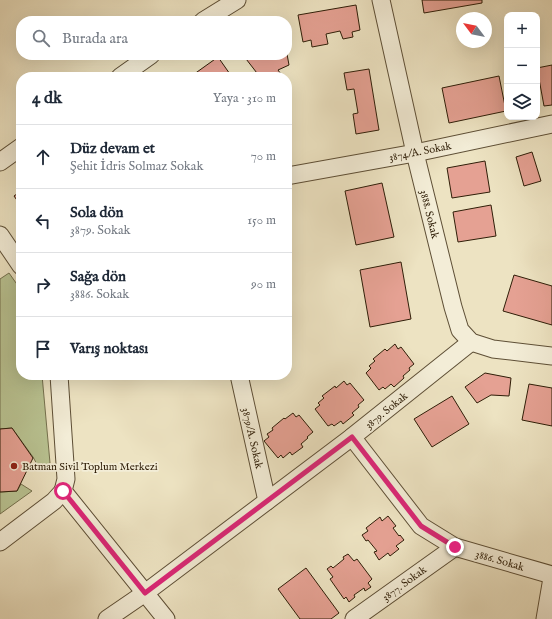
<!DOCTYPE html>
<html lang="tr">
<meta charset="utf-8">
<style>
:root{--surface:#fff;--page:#f2f2f3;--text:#1f2937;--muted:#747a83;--line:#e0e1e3}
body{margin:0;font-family:"IM FELL English",serif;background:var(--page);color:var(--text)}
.controls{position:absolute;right:12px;top:12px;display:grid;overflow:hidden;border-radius:8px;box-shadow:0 4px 16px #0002}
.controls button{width:36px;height:36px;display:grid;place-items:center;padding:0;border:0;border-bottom:1px solid var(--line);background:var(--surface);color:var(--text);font:20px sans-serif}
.compass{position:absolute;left:456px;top:12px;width:36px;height:36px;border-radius:50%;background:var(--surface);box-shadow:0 4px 16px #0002;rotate:302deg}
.stop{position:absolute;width:12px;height:12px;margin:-9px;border:3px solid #db2777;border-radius:50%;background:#fff}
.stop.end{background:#db2777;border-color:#fff;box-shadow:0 1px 4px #0008}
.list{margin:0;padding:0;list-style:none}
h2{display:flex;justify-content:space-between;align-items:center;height:52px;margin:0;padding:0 16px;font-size:17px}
h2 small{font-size:13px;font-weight:400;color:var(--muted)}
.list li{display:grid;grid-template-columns:26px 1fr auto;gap:12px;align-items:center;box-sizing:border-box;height:64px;padding:0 16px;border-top:1px solid var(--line)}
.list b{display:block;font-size:15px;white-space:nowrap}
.list p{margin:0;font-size:13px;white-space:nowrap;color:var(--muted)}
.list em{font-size:13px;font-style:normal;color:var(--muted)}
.icon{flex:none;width:22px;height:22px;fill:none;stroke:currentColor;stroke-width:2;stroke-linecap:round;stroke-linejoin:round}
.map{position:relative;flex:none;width:552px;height:619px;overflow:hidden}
.search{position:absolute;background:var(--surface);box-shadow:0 4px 16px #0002;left:16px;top:16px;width:276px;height:44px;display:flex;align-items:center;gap:10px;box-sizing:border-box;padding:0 14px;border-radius:16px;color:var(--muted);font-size:15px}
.panel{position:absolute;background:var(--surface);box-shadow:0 4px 16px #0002;left:16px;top:72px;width:276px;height:308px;border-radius:16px}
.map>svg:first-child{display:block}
.green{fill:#b9c392;stroke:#74704d}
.building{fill:#e5a193;stroke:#2f1e08}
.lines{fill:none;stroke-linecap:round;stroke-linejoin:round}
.minor-casing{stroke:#5e4f36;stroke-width:19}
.minor{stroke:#f3edd7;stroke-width:17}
.route{stroke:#db2777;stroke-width:5}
.poi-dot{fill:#8f2418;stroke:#f3edd7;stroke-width:1.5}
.labels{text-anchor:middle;stroke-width:3.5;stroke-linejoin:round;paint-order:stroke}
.street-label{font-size:11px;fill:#2f1e08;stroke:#f3edd7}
.poi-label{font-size:11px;fill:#2f1e08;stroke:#f3edd7;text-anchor:start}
</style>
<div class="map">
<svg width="552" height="619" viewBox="0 0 552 619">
<rect width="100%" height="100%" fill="#ede3c2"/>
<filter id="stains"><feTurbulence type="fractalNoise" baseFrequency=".005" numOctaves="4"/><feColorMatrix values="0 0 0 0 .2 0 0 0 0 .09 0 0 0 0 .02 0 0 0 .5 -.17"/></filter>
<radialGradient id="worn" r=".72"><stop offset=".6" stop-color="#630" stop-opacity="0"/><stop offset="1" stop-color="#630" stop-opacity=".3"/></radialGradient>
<g class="green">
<polygon points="9,273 21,290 21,375 42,375 50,463 40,470 33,457 12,428 0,429 0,279"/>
<polygon points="21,484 32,491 0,514 0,492 17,491"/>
</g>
<g class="building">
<polygon points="422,0 482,0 482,3 424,13"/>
<polygon points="356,5 360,30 352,32 353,37 343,39 340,31 326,34 328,44 312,47 311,40 303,42 298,15"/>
<polygon points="287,54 289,65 278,70 283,77 260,77 243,55 287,55"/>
<polygon points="218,57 232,77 190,77"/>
<polygon points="552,65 552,105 544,106 537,68"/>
<polygon points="369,69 379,130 356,134 353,114 358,113 354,89 347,90 344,73"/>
<polygon points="499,76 506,111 449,123 442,88"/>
<polygon points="532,152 541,181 524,186 516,157"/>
<polygon points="485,161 490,192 452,198 447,168"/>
<polygon points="382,183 394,237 356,245 345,191"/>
<polygon points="21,191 21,206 14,196"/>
<polygon points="491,205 496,236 458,242 453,212"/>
<polygon points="401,262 411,319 370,327 360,270"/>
<polygon points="514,275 552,286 552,325 503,311"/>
<polygon points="395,344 398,349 401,347 414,364 409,368 410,370 403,376 404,378 394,387 391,384 385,389 383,387 379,390 366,373 371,368 369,366 375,361 373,359 385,349 387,351"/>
<polygon points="485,373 511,378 509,396 491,395 477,403 465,387"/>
<polygon points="344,381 347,385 350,383 364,400 358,405 359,407 352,413 354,415 343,424 341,421 334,426 332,424 328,426 315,409 320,405 318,403 324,398 322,396 335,386 336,388"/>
<polygon points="529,384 552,388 552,426 522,420"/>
<polygon points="452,396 469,424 432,447 414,419"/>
<polygon points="293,413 296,417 299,415 313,432 307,437 308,438 301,444 303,447 292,455 290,452 283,458 281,455 278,458 264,441 269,437 267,434 273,430 272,428 284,418 285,419"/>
<polygon points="12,428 33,458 17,491 0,492 0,429"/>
<polygon points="388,516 396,526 393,528 399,536 400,535 404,540 396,546 399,549 390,556 388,553 379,560 374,552 377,551 368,540 366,541 362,535 368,531 366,528 380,517 382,521"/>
<polygon points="348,554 354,561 357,559 372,579 368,583 371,587 365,591 364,588 354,595 355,597 349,602 346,597 344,599 330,579 333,577 327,569 331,566 333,568 344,559 343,557"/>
<polygon points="306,568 339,613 331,619 300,619 278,589"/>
</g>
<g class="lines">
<g class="minor-casing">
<g id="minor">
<polyline points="381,0 415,153 453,307 460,330 471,342 493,349 552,356"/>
<polyline points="203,21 237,0"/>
<polyline points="120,77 151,55"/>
<polyline points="0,162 21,147"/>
<polyline points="287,176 415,153 552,124"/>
<polyline points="0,235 21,266"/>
<polyline points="59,375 66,479 63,491 166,619"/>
<polyline points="239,375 267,501"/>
<polyline points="352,437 421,526 455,547 552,575"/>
<polyline points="0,542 54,501 63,491"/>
<polyline points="107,619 145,593 352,437 471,342"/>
<polyline points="354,619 455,547"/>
<polyline points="545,619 552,578"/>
</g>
</g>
<use href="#minor" class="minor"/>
</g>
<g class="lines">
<polyline class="route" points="63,491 145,593 352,437 421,526 455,547"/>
</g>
<circle class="poi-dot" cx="14" cy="466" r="4"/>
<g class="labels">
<g class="street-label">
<text transform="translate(420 151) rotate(-11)" y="4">3874/A. Sokak</text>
<text transform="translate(430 214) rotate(76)" y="4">3888. Sokak</text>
<text transform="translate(386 410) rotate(-39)" y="4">3879. Sokak</text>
<text transform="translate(253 438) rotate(77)" y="4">3879/A. Sokak</text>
<text transform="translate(500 560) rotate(16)" y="4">3886. Sokak</text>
<text transform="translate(404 583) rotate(-36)" y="4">3877. Sokak</text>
</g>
<g class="poi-label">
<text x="22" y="470">Batman Sivil Toplum Merkezi</text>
</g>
</g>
<rect width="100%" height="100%" filter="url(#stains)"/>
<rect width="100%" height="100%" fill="url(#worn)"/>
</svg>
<div class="controls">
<button>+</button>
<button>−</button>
<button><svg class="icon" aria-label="layers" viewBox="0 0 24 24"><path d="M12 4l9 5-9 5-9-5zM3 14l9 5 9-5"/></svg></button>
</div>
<svg class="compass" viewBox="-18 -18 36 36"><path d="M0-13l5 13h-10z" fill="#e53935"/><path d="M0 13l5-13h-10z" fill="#747a83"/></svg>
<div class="stop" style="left:63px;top:491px"></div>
<div class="stop end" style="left:455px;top:547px"></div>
<div class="search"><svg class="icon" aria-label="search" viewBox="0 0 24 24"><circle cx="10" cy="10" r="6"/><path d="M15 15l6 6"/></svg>Burada ara</div>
<section class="panel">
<h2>4 dk<small>Yaya · 310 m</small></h2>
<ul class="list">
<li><svg class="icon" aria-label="ahead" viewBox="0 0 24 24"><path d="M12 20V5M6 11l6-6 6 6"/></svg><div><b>Düz devam et</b><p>Şehit İdris Solmaz Sokak</p></div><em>70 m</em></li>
<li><svg class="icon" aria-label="left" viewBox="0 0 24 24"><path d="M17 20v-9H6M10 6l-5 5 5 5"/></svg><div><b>Sola dön</b><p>3879. Sokak</p></div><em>150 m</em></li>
<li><svg class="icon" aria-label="right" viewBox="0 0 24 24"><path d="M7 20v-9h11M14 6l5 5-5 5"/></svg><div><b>Sağa dön</b><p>3886. Sokak</p></div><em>90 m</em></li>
<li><svg class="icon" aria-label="arrive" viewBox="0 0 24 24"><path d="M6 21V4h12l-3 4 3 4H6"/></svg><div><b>Varış noktası</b></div></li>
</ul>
</section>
</div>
